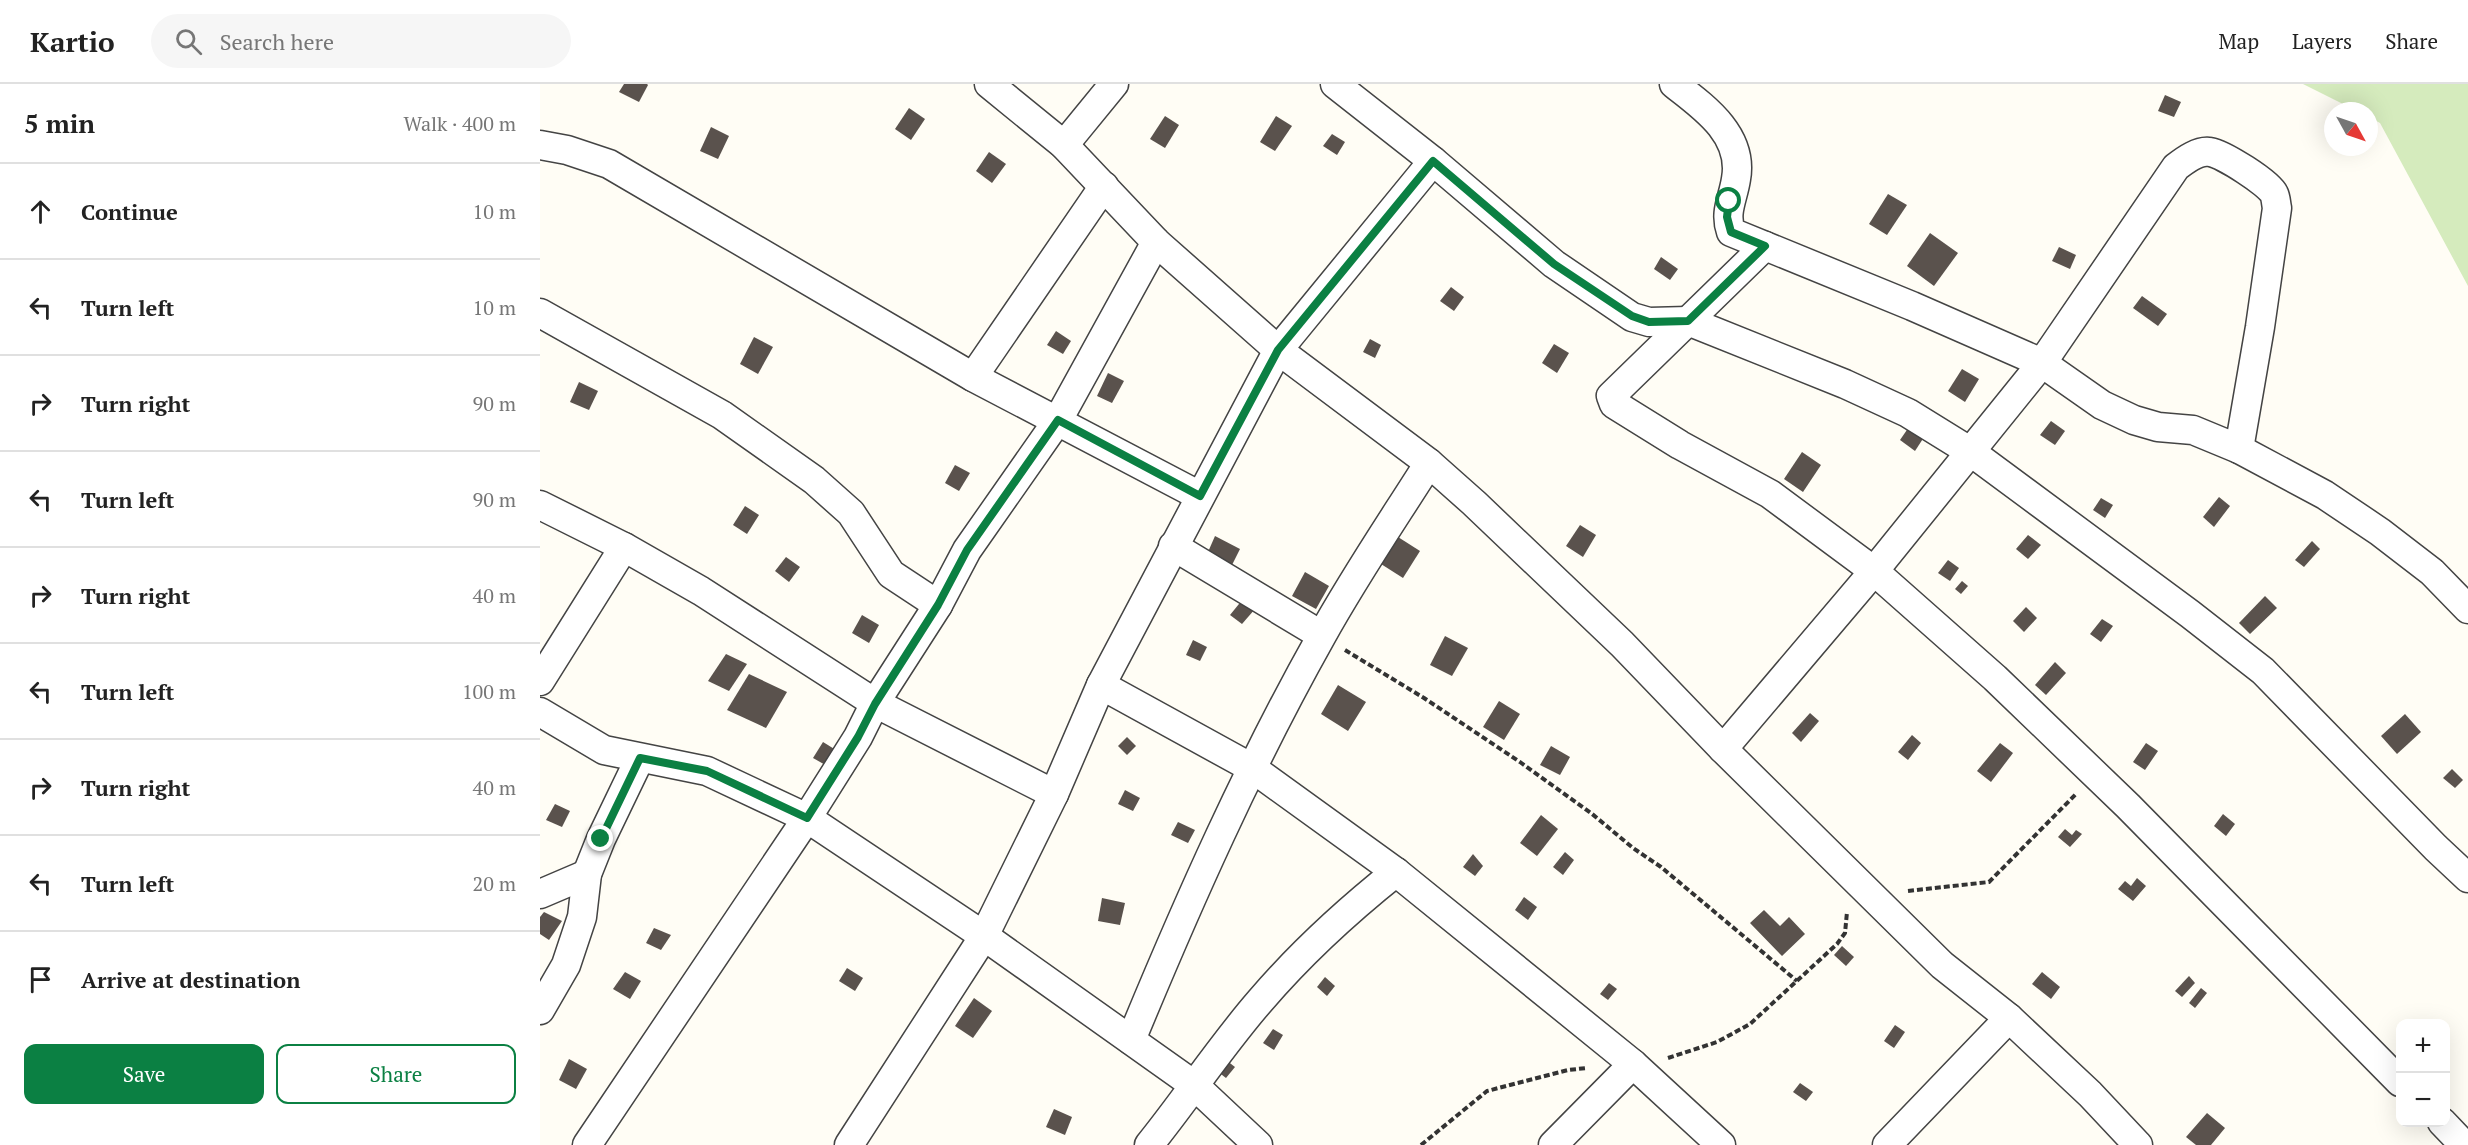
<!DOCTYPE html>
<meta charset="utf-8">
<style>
:root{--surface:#fff;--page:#f6f6f6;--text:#222;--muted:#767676;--line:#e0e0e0;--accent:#0b8043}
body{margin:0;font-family:"PT Serif",serif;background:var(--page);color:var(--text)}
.controls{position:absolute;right:18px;bottom:18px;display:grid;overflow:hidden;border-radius:12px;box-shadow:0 6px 24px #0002}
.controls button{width:54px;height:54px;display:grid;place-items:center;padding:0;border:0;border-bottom:2px solid var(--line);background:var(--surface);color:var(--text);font:30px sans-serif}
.compass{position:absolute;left:1784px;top:18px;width:54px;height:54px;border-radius:50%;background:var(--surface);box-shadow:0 6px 24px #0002;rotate:130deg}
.stop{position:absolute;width:18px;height:18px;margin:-14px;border:4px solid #0b8043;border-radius:50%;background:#fff}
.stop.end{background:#0b8043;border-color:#fff;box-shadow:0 2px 6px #0008}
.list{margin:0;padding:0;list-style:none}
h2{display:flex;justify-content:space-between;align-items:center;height:78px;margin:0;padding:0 24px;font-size:26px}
h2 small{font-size:20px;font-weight:400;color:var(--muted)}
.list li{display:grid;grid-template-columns:39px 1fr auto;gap:18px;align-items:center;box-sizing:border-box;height:96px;padding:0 24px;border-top:2px solid var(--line)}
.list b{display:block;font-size:22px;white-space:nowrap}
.list em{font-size:20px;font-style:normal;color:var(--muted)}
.actions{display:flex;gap:12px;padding:18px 24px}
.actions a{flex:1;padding:14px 0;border:2px solid var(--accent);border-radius:12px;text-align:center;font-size:21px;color:var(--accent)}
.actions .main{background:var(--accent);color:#fff}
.icon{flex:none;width:33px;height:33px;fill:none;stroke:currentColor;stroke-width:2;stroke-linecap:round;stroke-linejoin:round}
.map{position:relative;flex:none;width:1928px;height:1061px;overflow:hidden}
header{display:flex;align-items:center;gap:36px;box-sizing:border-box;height:84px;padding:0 30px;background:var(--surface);border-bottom:2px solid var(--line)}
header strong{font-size:28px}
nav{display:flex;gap:33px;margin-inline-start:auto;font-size:21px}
.search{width:420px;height:54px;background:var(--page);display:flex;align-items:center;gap:15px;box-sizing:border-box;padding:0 21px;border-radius:33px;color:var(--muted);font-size:22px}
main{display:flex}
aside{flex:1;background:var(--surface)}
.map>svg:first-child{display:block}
.green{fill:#d5ebbd}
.building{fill:#5a524d}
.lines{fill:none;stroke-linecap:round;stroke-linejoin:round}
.minor-casing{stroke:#444;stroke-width:31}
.path{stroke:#333;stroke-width:4;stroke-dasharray:6 3;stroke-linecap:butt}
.minor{stroke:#fff;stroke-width:28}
.route{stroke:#0b8043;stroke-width:8}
</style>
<header>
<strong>Kartio</strong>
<div class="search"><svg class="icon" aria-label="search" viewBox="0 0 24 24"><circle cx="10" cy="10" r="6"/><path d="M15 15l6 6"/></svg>Search here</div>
<nav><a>Map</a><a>Layers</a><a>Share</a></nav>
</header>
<main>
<aside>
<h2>5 min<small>Walk · 400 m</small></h2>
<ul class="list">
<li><svg class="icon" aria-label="ahead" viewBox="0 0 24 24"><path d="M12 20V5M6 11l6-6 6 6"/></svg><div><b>Continue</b></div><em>10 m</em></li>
<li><svg class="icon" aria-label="left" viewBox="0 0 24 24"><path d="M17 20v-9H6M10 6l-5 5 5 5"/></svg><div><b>Turn left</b></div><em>10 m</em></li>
<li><svg class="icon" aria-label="right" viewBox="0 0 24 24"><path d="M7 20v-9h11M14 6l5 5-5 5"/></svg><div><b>Turn right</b></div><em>90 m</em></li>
<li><svg class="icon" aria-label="left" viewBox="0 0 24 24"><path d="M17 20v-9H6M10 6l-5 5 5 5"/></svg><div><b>Turn left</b></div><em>90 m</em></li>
<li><svg class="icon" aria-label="right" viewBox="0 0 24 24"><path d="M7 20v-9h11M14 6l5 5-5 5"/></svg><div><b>Turn right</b></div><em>40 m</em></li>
<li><svg class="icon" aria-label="left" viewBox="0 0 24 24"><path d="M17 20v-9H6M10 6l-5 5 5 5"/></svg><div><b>Turn left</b></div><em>100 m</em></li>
<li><svg class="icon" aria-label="right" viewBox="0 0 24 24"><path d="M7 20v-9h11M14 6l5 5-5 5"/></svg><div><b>Turn right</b></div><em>40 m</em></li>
<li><svg class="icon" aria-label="left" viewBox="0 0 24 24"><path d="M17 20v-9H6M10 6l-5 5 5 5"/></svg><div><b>Turn left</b></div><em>20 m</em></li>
<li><svg class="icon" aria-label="arrive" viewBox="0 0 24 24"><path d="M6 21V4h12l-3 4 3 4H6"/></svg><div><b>Arrive at destination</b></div></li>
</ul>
<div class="actions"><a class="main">Save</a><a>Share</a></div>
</aside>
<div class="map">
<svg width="1928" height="1061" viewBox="0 0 1928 1061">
<rect width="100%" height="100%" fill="#fffdf5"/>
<polygon class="green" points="1763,0 1928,0 1928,202 1840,39 1829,33 1829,27 1817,27"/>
<g class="building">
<polygon points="84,0 107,0 108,1 99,18 79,8"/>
<polygon points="1625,11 1641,18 1634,33 1618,27"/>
<polygon points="369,24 385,35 371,56 355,45"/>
<polygon points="625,32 639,41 625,64 610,55"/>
<polygon points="736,32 752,42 735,67 720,58"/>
<polygon points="171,43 189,52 178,75 160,67"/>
<polygon points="792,50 805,58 797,71 783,62"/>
<polygon points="449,68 466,80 452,99 436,87"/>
<polygon points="1348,110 1367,121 1347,151 1329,140"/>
<polygon points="1390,149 1418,169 1394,202 1367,182"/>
<polygon points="1519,163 1536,171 1530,185 1512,177"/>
<polygon points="1121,173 1138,185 1130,196 1114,185"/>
<polygon points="911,203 924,213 914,227 900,217"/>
<polygon points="1602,212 1627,230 1618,242 1593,224"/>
<polygon points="516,247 531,257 523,270 507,261"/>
<polygon points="214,253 233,263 218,290 200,280"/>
<polygon points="830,255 841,261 835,274 823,268"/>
<polygon points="1014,260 1029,269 1017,289 1002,279"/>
<polygon points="1422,285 1439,295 1425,318 1408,307"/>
<polygon points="568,289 584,297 572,319 557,312"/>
<polygon points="39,298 58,307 49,326 30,318"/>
<polygon points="1373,337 1388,347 1375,367 1360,356"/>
<polygon points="1511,337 1525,347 1515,361 1500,351"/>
<polygon points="1262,368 1281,381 1263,408 1244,395"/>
<polygon points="415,381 430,389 419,407 405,399"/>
<polygon points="1679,413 1690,422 1674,443 1663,433"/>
<polygon points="1561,414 1573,421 1565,434 1553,426"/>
<polygon points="205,422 219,431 207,450 193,441"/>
<polygon points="1040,441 1056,451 1043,473 1026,462"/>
<polygon points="1488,451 1501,461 1488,475 1476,465"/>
<polygon points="675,452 700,465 692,481 668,468"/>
<polygon points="858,453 880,467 863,494 841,480"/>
<polygon points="1772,457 1780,465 1764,483 1755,476"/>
<polygon points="246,473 260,483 249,498 235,487"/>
<polygon points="1408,476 1419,484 1410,497 1398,489"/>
<polygon points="765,488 789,502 776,525 752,512"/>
<polygon points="1422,497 1428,502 1421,510 1415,505"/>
<polygon points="1725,512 1737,524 1710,550 1699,539"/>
<polygon points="703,515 715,525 702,540 690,531"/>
<polygon points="1486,523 1497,534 1484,548 1473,537"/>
<polygon points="322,531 339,541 329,559 312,549"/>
<polygon points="1562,535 1573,542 1561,558 1550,550"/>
<polygon points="905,552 928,564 912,592 890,581"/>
<polygon points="653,556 667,563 660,577 646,571"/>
<polygon points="186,570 207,580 189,607 168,597"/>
<polygon points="1515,578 1526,589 1506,611 1495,601"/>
<polygon points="209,590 247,608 226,644 187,626"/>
<polygon points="798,601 826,618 808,647 781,630"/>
<polygon points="959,617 980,630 964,656 943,643"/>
<polygon points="1270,629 1279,637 1261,658 1252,649"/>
<polygon points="1865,630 1881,648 1857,670 1841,652"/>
<polygon points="1372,651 1381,659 1368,676 1358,668"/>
<polygon points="587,653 596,662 587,671 578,662"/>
<polygon points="283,658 304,671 296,687 273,674"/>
<polygon points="1460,659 1473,669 1451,698 1437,687"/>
<polygon points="1606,659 1618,667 1605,686 1593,678"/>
<polygon points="1011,662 1030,673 1020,691 1000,681"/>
<polygon points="1912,685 1923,696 1915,704 1903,694"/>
<polygon points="585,706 600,714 593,727 578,720"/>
<polygon points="15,720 30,727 22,743 6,736"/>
<polygon points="1683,730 1695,740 1686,752 1674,742"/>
<polygon points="1001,731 1018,745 997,772 980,759"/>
<polygon points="638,738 655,746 648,759 631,751"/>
<polygon points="1525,745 1532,751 1536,746 1542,750 1530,763 1518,753"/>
<polygon points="1025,768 1034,776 1023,791 1013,783"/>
<polygon points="933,770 943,782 935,792 923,783"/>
<polygon points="1597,794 1606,802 1593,817 1578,805 1585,797 1591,802"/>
<polygon points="984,813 997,823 988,836 975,826"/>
<polygon points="562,814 585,819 580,841 558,837"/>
<polygon points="1224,826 1240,842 1249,833 1265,850 1242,872 1210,839"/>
<polygon points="4,828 22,837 9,856 0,850 0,833"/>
<polygon points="114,844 131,851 121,866 106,859"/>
<polygon points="1302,862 1314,873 1306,882 1294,871"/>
<polygon points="307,884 323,894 315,907 299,897"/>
<polygon points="85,888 101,897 90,915 73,905"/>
<polygon points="1502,888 1520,903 1511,915 1492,900"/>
<polygon points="1649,892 1655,899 1642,913 1635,907"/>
<polygon points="785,893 795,902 787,912 777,903"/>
<polygon points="1069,899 1077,905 1068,916 1060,910"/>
<polygon points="1661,904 1667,909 1655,924 1649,919"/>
<polygon points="434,914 452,927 433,954 415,942"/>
<polygon points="1355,941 1365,948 1354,964 1344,957"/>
<polygon points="733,945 743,951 734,966 723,959"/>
<polygon points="682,973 695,983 686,994 673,984"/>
<polygon points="29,975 47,985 36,1005 19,996"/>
<polygon points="1260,999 1273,1008 1266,1017 1253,1008"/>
<polygon points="514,1025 532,1033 525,1051 506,1043"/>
<polygon points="1667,1029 1685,1044 1671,1061 1656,1061 1646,1053"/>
</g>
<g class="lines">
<g class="minor-casing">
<g id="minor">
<polyline points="449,0 524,61 616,158 738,266 889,379 934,419 1082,560 1183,665 1402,881 1469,934 1550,1010 1598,1061"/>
<polyline points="795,0 893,77 1014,180 1092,233 1109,238 1148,237 1305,300 1368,329 1431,368 1650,530 1723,587 1896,764 1928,794"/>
<path d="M 1134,0 C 1164,23 1204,51 1196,95 C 1193,115 1184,128 1191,148 L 1372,222 L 1502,279 L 1562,321 L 1594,336 L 1618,343 L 1653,346 L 1699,365 L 1785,411 L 1840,448 L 1892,488 L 1928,525"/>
<polyline points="0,61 27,66 69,80 433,293 660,412"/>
<polyline points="524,61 574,0"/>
<polyline points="1225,162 1071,312 1074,320 1140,361 1230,410 1334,487 1455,594 1588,722 1860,998"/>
<polyline points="0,229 182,331 274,396 311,429 351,490 398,521"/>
<polyline points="433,293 564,102"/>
<polyline points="0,421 84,463 161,507 335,619 514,710"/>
<polyline points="633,462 781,551"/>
<polyline points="0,597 84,463"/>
<polyline points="561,601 712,684 856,788 1093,980 1181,1061"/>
<polyline points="0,628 64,666 167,687 267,734 444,852 654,1001 718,1061"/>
<path d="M 1183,665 L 1334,487 L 1502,279 L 1636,83 C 1645,76 1659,66 1670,68 C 1683,70 1729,99 1734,110 C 1736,114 1736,120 1737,124 L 1720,243 L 1699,365"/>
<polyline points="0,810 47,790"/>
<polyline points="0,926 26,881 42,833 47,790 61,755 100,674"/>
<path d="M 591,956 C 648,818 708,683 781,553 C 814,493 853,436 889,379"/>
<polyline points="1902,1038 1924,1061"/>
<polyline points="47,1061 267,734 318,653 335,619 398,521 427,466 518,336 616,158"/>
<polyline points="309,1061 444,852 514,710 561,601 738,266 893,77"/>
<path d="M 609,1061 C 647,1014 680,963 720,917 C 761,869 807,827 856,788"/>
<polyline points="1013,1061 1093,980"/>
<polyline points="1347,1061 1469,934"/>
</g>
</g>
<g class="path">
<polyline points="805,566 884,614 980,678 1051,729 1093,764 1121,783 1257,897"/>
<polyline points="1368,807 1449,798 1536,710"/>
<polyline points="1128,974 1177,958 1210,940 1297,860 1305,849 1307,828"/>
<polyline points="881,1061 947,1007 1028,986 1047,984"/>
</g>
<use href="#minor" class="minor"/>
</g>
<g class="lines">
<polyline class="route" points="61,755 100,674 167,687 267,734 318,653 335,620 398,521 427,466 518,336 660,412 738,266 893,77 1014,180 1092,232 1109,238 1148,237 1225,162 1191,148 1187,133 1189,117"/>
</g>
</svg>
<div class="controls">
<button>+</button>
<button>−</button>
</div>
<svg class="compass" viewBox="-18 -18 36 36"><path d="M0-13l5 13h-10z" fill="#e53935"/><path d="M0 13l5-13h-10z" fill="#767676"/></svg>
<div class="stop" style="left:1189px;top:117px"></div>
<div class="stop end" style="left:61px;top:755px"></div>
</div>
</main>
